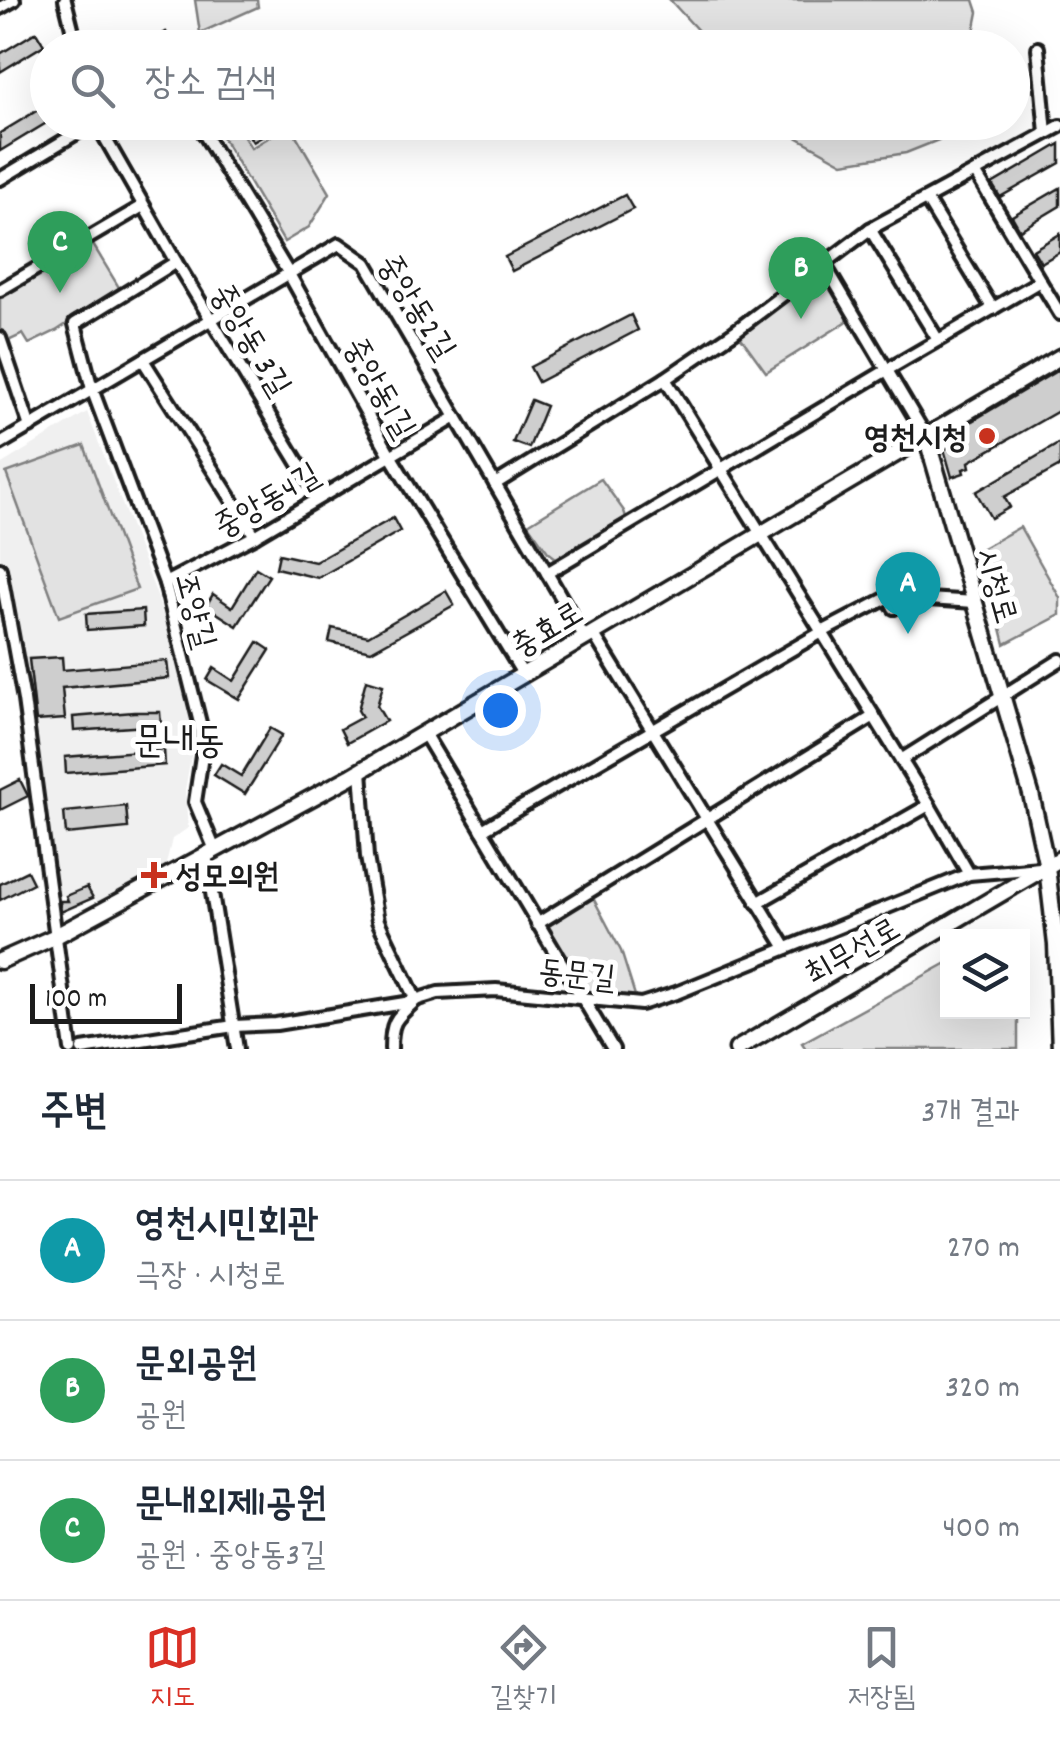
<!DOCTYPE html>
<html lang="ko">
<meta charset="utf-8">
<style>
:root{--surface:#fff;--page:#f6f6f7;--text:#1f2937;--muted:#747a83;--line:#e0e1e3;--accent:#d93025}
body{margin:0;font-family:Dekko,"Poor Story",sans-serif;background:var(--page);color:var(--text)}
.controls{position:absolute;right:30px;bottom:30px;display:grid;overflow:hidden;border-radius:0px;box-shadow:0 10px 40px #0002}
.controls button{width:90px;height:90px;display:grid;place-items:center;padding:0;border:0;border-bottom:2px solid var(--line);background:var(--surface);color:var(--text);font:50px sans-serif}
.scale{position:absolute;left:30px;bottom:25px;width:152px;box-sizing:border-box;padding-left:10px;border:5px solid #1c1c1c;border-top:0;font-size:28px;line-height:35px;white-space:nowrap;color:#1c1c1c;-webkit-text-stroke:8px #fff;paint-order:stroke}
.you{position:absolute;left:500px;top:710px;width:35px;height:35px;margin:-25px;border:8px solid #fff;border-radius:50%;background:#1a73e8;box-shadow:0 0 0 15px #1a73e833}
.badge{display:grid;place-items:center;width:65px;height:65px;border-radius:50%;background:var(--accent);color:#fff;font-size:32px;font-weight:700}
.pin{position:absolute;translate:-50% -82px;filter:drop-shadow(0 2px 5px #0008)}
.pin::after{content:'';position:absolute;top:52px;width:35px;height:30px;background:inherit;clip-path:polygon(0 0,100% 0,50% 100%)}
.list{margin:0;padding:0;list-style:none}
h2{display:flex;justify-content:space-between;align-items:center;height:130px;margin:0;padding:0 40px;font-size:42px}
h2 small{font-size:32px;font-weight:400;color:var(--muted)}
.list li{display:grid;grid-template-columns:65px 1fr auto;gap:30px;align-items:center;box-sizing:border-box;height:140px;padding:0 40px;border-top:2px solid var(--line)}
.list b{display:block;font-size:38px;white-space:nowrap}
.list p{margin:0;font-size:32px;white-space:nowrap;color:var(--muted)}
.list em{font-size:32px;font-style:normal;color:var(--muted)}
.icon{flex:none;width:55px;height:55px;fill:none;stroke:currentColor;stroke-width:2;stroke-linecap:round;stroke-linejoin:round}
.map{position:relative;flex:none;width:1060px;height:1049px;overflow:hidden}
.search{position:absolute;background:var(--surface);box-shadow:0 10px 40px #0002;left:30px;right:30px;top:30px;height:110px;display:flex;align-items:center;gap:25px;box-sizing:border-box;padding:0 35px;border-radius:55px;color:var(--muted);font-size:38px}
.sheet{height:550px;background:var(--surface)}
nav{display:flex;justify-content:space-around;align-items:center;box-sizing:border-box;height:140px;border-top:2px solid var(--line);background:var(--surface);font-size:28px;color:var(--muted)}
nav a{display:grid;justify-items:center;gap:5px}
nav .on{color:var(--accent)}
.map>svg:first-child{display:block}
.built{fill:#f0f0f0}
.green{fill:#e2e2e2;stroke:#7f7f7f;stroke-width:2.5}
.building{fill:#cecece;stroke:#1c1c1c;stroke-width:2.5}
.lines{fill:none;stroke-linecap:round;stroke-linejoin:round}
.street-casing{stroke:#1c1c1c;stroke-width:18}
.secondary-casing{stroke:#1c1c1c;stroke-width:21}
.street{stroke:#fff;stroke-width:10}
.secondary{stroke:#fff;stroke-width:14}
.poi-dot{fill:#c8321e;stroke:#fff;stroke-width:4}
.labels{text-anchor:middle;stroke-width:10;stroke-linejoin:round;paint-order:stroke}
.street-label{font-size:32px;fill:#1c1c1c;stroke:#fff}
.poi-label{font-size:32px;font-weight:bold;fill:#1c1c1c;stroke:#fff;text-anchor:end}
.quarter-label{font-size:38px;fill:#1c1c1c;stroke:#fff}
</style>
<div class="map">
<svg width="1060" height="1049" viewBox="0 0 1060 1049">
<rect width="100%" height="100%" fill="#fff"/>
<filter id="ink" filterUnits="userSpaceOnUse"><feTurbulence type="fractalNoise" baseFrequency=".01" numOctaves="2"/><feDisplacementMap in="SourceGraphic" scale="20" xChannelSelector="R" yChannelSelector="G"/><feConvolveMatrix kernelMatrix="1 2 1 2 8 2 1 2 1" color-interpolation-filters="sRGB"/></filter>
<g filter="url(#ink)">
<polygon class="built" points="87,412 156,593 169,634 194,739 185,790 188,828 172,839 166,864 120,892 97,902 88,885 52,900 29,700 0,557 0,465"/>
<g class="green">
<polygon points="195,0 257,0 258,7 200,33"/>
<polygon points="670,0 974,0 978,12 971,47 714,48"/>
<polygon points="214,123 236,123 251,148 290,125 330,193 309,227 284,242"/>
<polygon points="776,123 952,123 946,137 906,153 843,163 782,129"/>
<polygon points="92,243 120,289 56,331 29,344 23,334 4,343 0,331 0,297"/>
<polygon points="821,268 849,318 846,322 766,372 737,332"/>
<polygon points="84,445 137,589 59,617 6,473"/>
<polygon points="601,479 624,511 626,517 556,558 548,552 528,524"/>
<polygon points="1020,527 1060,598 1060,615 1005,644 981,549"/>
<polygon points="591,894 621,951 637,1002 592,999 545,923"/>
<polygon points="947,963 948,1012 1018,1012 1018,1049 806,1049 802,1043"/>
</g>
<g class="building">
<polygon points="36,32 44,45 0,72 0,54"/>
<polygon points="166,32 176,48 140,48"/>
<polygon points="48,104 48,122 0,151 0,133"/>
<polygon points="241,122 287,122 253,142"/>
<polygon points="1060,144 1060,163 1000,197 992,184"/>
<polygon points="1060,188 1060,206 1020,230 1012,216"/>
<polygon points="625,195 633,209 512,271 505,257"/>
<polygon points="1060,234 1060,252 1041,263 1033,250"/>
<polygon points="631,315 638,330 538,382 530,367"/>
<polygon points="1060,369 1060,410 969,462 970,467 963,469 964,473 952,477 944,449 964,443 957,430"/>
<polygon points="531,400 546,406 529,448 513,442"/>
<polygon points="1060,443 1060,466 1004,497 1010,507 991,518 976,492"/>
<polygon points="393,518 400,531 318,578 276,568 279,554 315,562"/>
<polygon points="256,568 269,576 237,626 206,606 213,594 232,607"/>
<polygon points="446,591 454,605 371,651 329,642 332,628 368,636"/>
<polygon points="143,610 144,626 87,630 86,614"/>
<polygon points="258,642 270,650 239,699 207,680 214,668 234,681"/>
<polygon points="62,657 63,670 167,661 169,678 62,688 65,719 36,721 29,659"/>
<polygon points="366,680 383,685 377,706 386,721 347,743 340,729 362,717 358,710"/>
<polygon points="134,712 160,712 161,725 74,731 73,717"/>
<polygon points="270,728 282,735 245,794 214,775 221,764 241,776"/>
<polygon points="164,749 165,765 66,773 65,757"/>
<polygon points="20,780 28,796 0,810 0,790"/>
<polygon points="126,806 128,828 66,834 64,812"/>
<polygon points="27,871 33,883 0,900 0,884"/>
<polygon points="87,887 93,898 61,912 60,901 68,901 66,896"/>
</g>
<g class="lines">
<g class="street-casing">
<g id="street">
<polyline points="65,0 77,48"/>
<polyline points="0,8 14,0"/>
<polyline points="1038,48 1046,133"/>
<polyline points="96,122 176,262 319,497"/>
<polyline points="197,122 289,274 390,455 523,674"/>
<polyline points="0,179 95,122"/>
<polyline points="926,199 993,309"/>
<polyline points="870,229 938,340"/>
<polyline points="176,262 75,324 92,389 165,583 202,731 202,756 195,802 215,850"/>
<polyline points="823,262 926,436"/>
<polyline points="1040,281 1060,314"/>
<polyline points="0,290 143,206"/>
<polyline points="0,338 30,427"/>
<polyline points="143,360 255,536"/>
<polyline points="0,444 339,244 366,263 585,638"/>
<polyline points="495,484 665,379"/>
<polyline points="0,569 24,700 71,1049"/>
<polyline points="547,573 887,370 1040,281 975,172"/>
<polyline points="165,583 255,536 456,417"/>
<polyline points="593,633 786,948"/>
<polyline points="424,733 613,1049"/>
<polyline points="901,760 1060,660"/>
<path d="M 361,770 L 367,857 L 378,921 L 416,1000 C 395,1019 391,1021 391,1049"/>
<polyline points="482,830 822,632 889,597 894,608 912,598 975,602"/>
<polyline points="206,855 237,1049"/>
<polyline points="969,874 929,805 665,379 734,332 870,229 1060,126"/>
<polyline points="757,903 929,805"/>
<polyline points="537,924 874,716"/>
<polyline points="82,1049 234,1026 276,1024 405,1003 438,993 496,990 641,1004 676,993 969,874 1040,868"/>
</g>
</g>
<g class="secondary-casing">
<g id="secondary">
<polyline points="926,436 1031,794 1047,867 1056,945 1060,1049"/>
<polyline points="0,961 54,937 350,777 1060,357"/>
<polyline points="737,1049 1060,859"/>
</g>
</g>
<use href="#street" class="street"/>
<use href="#secondary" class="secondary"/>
</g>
</g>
<g class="poi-dot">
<circle cx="987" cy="436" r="10"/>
<path d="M149 860h10v10h10v10h-10v10h-10v-10h-10v-10h10z"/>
</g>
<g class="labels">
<g class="street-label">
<text transform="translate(418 306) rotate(58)" y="11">중앙동2길</text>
<text transform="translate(252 339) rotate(59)" y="11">중앙동 3길</text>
<text transform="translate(381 387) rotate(60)" y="11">중앙동1길</text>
<text transform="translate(266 499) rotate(-30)" y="11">중앙동4길</text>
<text transform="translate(998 585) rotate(74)" y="11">시청로</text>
<text transform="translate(197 610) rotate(75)" y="11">조양길</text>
<text transform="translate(546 628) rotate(-31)" y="11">충효로</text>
<text transform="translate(852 950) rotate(-30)" y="11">최무선로</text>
<text transform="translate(577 973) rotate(6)" y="11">동문길</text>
</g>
<g class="poi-label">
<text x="967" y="447">영천시청</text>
<text x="176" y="886" text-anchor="start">성모의원</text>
</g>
<g class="quarter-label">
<text x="179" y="752">문내동</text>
</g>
</g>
</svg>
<div class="controls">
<button><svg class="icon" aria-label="layers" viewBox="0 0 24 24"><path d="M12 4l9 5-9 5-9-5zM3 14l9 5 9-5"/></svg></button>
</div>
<div class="scale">100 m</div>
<div class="you"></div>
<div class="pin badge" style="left:908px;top:634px;background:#0f9aa8">A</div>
<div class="pin badge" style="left:801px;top:319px;background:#2e9e5b">B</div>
<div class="pin badge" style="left:60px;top:293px;background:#2e9e5b">C</div>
<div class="search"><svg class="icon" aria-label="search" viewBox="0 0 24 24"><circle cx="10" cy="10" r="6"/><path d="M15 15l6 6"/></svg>장소 검색</div>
</div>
<section class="sheet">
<h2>주변<small>3개 결과</small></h2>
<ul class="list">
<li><span class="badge" style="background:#0f9aa8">A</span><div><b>영천시민회관</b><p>극장 · 시청로</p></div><em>270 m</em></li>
<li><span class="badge" style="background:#2e9e5b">B</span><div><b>문외공원</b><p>공원</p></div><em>320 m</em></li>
<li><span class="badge" style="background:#2e9e5b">C</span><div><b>문내외제1공원</b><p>공원 · 중앙동3길</p></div><em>400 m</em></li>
</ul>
</section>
<nav>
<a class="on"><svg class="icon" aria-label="map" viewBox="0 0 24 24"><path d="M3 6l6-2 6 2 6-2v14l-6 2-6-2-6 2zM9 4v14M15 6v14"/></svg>지도</a>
<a><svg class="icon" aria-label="directions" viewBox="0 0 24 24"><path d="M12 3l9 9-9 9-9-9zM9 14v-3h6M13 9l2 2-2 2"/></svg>길찾기</a>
<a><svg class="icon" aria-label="saved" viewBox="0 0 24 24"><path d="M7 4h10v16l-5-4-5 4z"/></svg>저장됨</a>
</nav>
